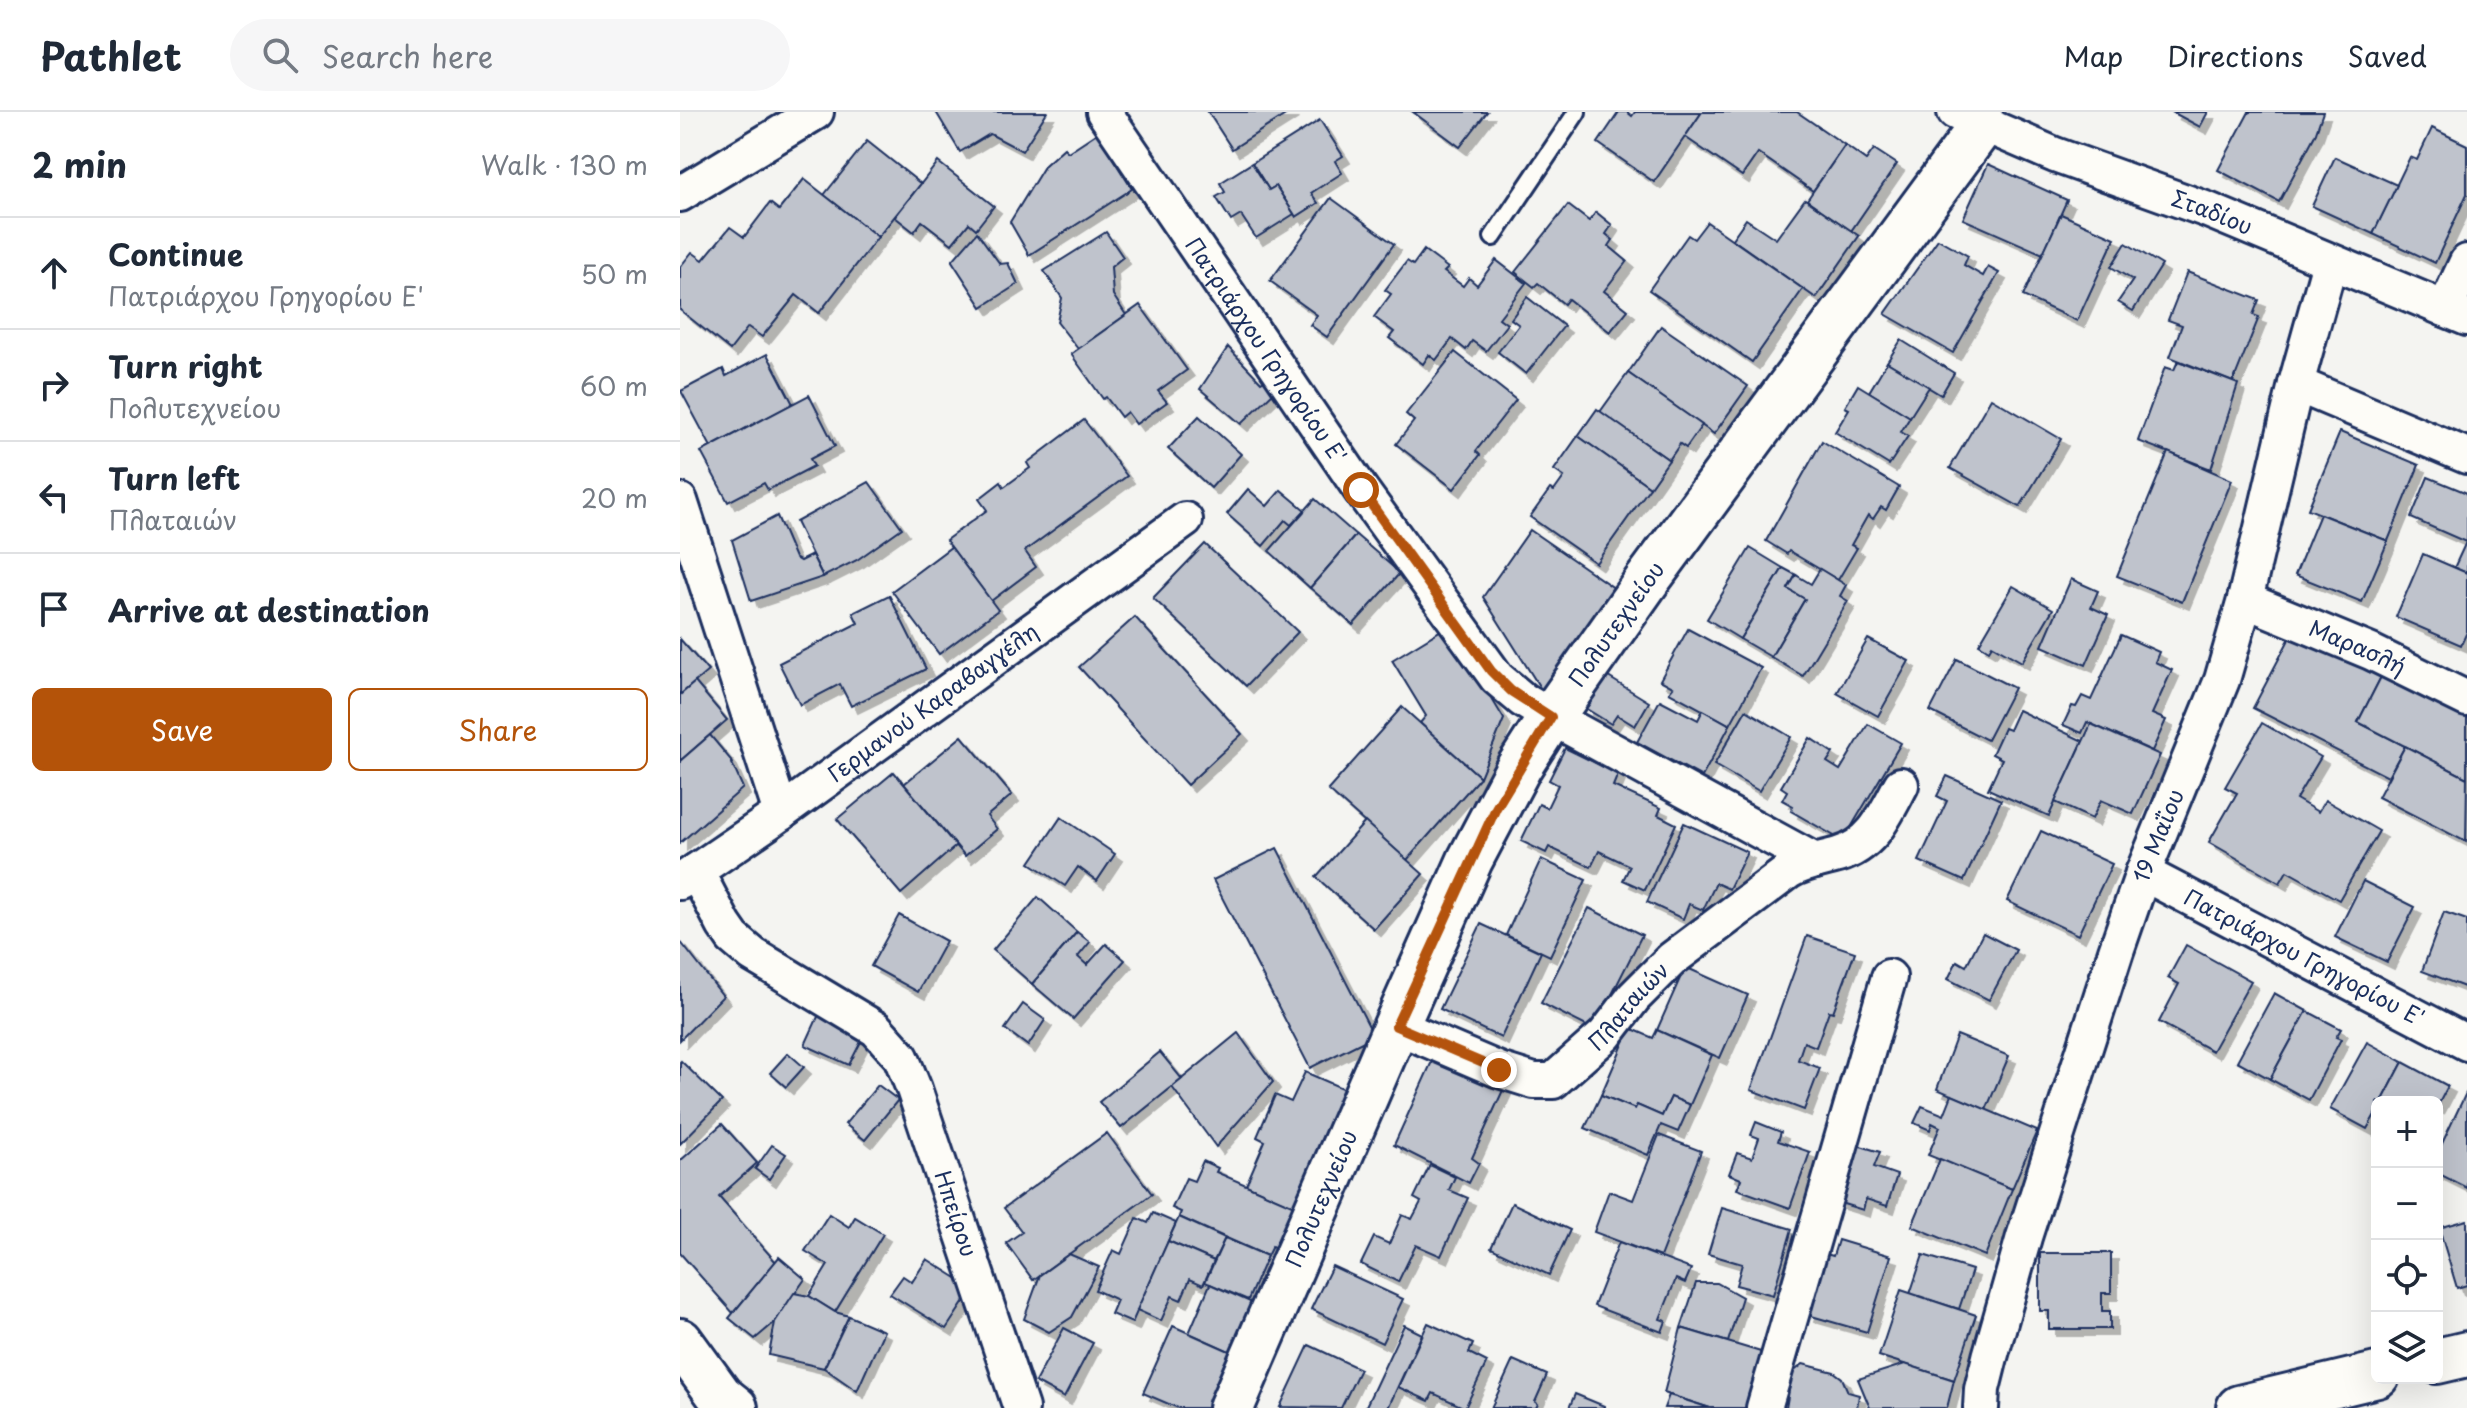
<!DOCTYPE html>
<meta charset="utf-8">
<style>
:root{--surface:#fff;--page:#f6f6f7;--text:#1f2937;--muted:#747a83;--line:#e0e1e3;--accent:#b45309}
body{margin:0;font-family:"Playpen Sans",sans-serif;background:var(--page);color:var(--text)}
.controls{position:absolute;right:24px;bottom:24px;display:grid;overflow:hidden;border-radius:12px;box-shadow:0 8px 32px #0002}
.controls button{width:72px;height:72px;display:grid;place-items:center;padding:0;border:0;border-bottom:2px solid var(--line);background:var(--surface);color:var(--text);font:40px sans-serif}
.stop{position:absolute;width:24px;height:24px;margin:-18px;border:6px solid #b45309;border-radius:50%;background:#fff}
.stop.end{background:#b45309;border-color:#fff;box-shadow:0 2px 8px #0008}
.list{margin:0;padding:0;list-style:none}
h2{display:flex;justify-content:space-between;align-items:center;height:104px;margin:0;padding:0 32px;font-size:34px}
h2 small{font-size:26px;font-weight:400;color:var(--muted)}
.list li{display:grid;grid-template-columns:52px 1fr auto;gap:24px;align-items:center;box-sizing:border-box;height:112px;padding:0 32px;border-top:2px solid var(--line)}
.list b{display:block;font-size:30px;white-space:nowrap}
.list p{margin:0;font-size:26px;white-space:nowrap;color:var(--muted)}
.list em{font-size:26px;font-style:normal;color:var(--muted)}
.actions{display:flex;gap:16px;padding:24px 32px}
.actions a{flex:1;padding:18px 0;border:2px solid var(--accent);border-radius:12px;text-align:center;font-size:28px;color:var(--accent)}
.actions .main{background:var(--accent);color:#fff}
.icon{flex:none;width:44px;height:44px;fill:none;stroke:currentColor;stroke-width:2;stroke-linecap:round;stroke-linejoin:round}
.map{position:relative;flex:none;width:1787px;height:1296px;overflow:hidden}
header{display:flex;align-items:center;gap:48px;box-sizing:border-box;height:112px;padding:0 40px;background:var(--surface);border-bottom:2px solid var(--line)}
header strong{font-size:38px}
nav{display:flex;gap:44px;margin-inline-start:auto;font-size:28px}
.search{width:560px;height:72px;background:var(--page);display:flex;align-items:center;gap:20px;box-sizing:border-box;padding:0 28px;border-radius:44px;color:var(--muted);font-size:30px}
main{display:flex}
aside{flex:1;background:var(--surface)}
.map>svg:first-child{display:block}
.building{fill:#bfc3cc;stroke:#1b2f5e;stroke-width:2;filter:url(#shadow)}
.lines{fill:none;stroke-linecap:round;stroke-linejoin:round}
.lane-casing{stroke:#1b2f5e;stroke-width:22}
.street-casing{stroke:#1b2f5e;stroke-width:40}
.secondary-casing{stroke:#1b2f5e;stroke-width:50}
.lane{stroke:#fdfcf7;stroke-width:16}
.street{stroke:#fdfcf7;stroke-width:34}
.secondary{stroke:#fdfcf7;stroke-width:44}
.route{stroke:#b45309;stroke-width:10}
.labels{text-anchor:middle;stroke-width:7;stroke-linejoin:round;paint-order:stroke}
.street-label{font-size:22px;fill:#1b2f5e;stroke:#fdfcf7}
</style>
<header>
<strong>Pathlet</strong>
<div class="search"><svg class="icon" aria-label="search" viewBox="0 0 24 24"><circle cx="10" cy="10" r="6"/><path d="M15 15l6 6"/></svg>Search here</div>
<nav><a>Map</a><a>Directions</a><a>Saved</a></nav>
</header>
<main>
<aside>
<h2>2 min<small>Walk · 130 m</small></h2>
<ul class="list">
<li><svg class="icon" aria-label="ahead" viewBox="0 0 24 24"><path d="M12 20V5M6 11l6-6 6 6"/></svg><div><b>Continue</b><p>Πατριάρχου Γρηγορίου Ε'</p></div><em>50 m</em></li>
<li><svg class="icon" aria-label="right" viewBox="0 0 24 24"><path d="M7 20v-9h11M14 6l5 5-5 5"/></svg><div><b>Turn right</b><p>Πολυτεχνείου</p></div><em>60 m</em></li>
<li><svg class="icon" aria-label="left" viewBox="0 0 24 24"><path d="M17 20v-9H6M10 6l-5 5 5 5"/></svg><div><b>Turn left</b><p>Πλαταιών</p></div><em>20 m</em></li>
<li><svg class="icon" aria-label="arrive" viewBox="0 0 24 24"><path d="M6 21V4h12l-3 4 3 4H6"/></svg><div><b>Arrive at destination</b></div></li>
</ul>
<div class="actions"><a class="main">Save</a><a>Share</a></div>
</aside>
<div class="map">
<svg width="1787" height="1296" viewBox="0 0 1787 1296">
<defs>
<filter id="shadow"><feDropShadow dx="7" dy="7" stdDeviation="0" flood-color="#0004"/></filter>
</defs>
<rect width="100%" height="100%" fill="#f4f4f1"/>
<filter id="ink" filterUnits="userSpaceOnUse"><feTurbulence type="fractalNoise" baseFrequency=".0125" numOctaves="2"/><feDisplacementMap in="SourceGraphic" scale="16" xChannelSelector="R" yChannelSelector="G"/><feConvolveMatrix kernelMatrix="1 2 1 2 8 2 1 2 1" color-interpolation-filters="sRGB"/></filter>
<g filter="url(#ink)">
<g class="building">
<polygon points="256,0 367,0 342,39 310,22 280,40"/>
<polygon points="528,0 610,0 552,37"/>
<polygon points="733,0 807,0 780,35"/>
<polygon points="939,0 947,0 952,4 955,0 1022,0 974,70 918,31"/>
<polygon points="1022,0 1117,0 1165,33 1133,79 1078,41 1062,64 1005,25"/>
<polygon points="1492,0 1528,0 1520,15"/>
<polygon points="1569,0 1643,0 1635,23 1599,90 1538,58"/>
<polygon points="640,8 663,44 655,49 662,61 631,81 638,91 616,105 596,74 589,78 572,51"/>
<polygon points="1752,16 1787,33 1787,82 1755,151 1693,122 1730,45 1737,48"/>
<polygon points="417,21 452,77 349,143 330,110 365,53 384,36 388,40"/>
<polygon points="187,29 241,72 198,125 144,83"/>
<polygon points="1165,33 1186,48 1194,37 1217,52 1171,119 1127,88"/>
<polygon points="1655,45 1717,73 1693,122 1632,94"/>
<polygon points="258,50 314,94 296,117 289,111 272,132 242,109 234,120 215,105"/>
<polygon points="572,51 589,78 596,74 614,102 576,126 561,103 551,109 536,85 545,80 540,71"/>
<polygon points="1308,52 1387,88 1363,142 1283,107"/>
<polygon points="124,67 198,125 139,201 116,183 82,225 68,215 50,238 0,198 0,155 12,140 23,148 50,115 64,125 90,91 99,98"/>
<polygon points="651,86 714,132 647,225 630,213 637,203 590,169"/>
<polygon points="1125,87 1179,124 1136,186 1052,127 1066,107 1096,127"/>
<polygon points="888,93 909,109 916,100 932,113 926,122 933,128 929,134 947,149 924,179 948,198 930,220 888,187 884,192 858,171 854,175 835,160"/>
<polygon points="1381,102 1435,126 1397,209 1343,184"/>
<polygon points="1027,110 1123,177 1072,250 969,178 1008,123 1014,127"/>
<polygon points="297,120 320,152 328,151 338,172 302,195 272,149"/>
<polygon points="426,120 443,145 431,155 433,183 446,203 398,237 377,210 382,186 364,159"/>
<polygon points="1258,127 1288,144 1284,153 1303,164 1308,155 1319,161 1273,241 1205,202"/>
<polygon points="1446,131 1482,153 1453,199 1438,190 1453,168 1431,155"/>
<polygon points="744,138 768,156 764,160 783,174 789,166 797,173 816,148 846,171 819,206 827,212 806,239 792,229 786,238 772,227 756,248 749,243 743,252 709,226 714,220 694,205 711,182 705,178 727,149 733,153"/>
<polygon points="1507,160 1579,188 1573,203 1579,205 1553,270 1490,245 1502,213 1488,208"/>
<polygon points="847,185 884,214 846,262 818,240 839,213 831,207"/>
<polygon points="460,193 507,258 478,279 487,290 456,312 447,300 441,305 426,285 423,287 391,242"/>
<polygon points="981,214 1068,274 1034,322 948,261"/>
<polygon points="1221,228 1274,261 1261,283 1207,250"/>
<polygon points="548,235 581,270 586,267 596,278 561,312 520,277"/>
<polygon points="775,240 836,288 796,339 800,343 774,377 716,332 734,309 726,302"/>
<polygon points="87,242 113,292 31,335 1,279 43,257 46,264"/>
<polygon points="1498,249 1558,272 1531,357 1458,329 1485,255 1494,258"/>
<polygon points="1207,250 1249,275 1230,305 1189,280"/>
<polygon points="948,261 1022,313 1006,336 1000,332 989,348 920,300"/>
<polygon points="1178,273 1230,305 1221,320 1228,324 1209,353 1155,320 1169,297 1165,295"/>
<polygon points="129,283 155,334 130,347 134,354 88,378 84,371 48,390 21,340"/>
<polygon points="1311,286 1381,327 1340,395 1270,356"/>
<polygon points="917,297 989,348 970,375 898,324"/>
<polygon points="519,304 561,342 531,376 488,337"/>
<polygon points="404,308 447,364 345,439 356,455 311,489 266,428 307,398 299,387 321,370 324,375 350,356 347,351"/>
<polygon points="1660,320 1739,353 1708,429 1628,397"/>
<polygon points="898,324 970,375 916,451 850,405 870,377 874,379 884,365 874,358"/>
<polygon points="1142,329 1219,375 1206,398 1201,395 1193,407 1188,403 1171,433 1177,436 1158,468 1109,439 1107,442 1086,429"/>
<polygon points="1488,340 1552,368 1502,490 1437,464"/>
<polygon points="1748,365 1787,381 1787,461 1774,456 1786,430 1731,406"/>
<polygon points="189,370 222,416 177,448 143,465 116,410"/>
<polygon points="568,377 587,394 601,378 625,398 611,413 605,408 583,434 547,402"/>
<polygon points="635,387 676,423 630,476 589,439"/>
<polygon points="1640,402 1708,429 1682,490 1615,463"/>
<polygon points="97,404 115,446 120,449 132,443 143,465 71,489 52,428"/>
<polygon points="850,418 944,483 864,582 803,485"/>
<polygon points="676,423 720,461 673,513 630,476"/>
<polygon points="525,432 618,520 566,574 473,486"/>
<polygon points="271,435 318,498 259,542 212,479"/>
<polygon points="1070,436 1103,456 1060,527 1027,507"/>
<polygon points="1743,442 1787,461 1787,520 1781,533 1716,505"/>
<polygon points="1103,456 1116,463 1108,477 1125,487 1091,545 1060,527"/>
<polygon points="1140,457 1166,473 1160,484 1168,489 1123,564 1091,545 1125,487 1108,477 1116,463 1131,472"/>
<polygon points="1391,467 1418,479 1411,495 1428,503 1406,553 1362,534"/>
<polygon points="1333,474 1373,497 1342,550 1312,533 1309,538 1299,532"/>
<polygon points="209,483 246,557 171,594 160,572 120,593 99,551 178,511 173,501"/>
<polygon points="455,505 562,622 507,673 399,555"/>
<polygon points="768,514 824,607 800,665 740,611 746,604 712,548"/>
<polygon points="1615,516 1705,557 1678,610 1725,634 1708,665 1573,596"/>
<polygon points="1008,517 1081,556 1050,613 989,580 993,575 980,568"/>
<polygon points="1441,523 1479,540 1475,550 1492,558 1472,602 1486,608 1472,639 1407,610 1402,621 1383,613 1392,594 1396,595 1402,584 1411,588"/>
<polygon points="0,527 28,559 0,583"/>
<polygon points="1188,527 1229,549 1198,604 1157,581"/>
<polygon points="1277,547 1334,576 1307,628 1250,599"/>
<polygon points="1705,557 1787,600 1787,666 1678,610"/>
<polygon points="925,563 969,590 955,614 937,603 931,612 905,596"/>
<polygon points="15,570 47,608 0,649 0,583"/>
<polygon points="980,588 1018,608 1023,598 1050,613 1022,665 957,630"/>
<polygon points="722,595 800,665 727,748 648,678"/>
<polygon points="1066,598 1111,625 1079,679 1034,653"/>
<polygon points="1338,598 1403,629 1369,704 1308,677 1322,647 1312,642 1324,616 1329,618"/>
<polygon points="1582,611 1641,645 1616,687 1638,700 1645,688 1699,719 1659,788 1607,759 1600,771 1529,730 1557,681 1545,675"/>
<polygon points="1188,612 1221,631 1163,729 1111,699 1113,694 1102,688 1107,679 1101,675 1130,626 1153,641 1147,650 1160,658"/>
<polygon points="1411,612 1480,643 1453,702 1421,688 1412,707 1375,690"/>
<polygon points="30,623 50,647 63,676 0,731 0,649"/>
<polygon points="282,624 332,683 307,704 317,717 285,744 224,672"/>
<polygon points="1725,634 1787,666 1786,730 1698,685"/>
<polygon points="885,636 938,662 933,674 981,696 978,703 996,712 965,778 943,768 950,754 919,739 911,755 869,735 866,741 841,729 859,692 867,696 878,673 869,668"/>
<polygon points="214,660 276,734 221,782 157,707"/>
<polygon points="1267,664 1321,688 1284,769 1239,749 1267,689 1257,684"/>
<polygon points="381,705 435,742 417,769 398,755 385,774 350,751"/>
<polygon points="685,710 743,762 694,817 636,765"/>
<polygon points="1004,711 1067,740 1049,777 1036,771 1023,798 1009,792 1003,807 967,790"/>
<polygon points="1361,719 1432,752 1398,823 1327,789"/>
<polygon points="597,736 694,924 630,956 533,768"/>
<polygon points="861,747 906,768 870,844 826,823"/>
<polygon points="1683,769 1735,795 1707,850 1655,825"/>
<polygon points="358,785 397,820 352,872 313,838"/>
<polygon points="909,796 962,823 914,918 861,891"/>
<polygon points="1764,800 1787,808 1787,876 1742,859"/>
<polygon points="219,803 266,829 238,880 191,854"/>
<polygon points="801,812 861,840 821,926 760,897"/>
<polygon points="397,820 410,830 398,845 407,853 426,832 445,848 393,907 352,872"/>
<polygon points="1303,821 1336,838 1309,888 1268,867 1277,849 1286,854"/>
<polygon points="1127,824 1175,840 1153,900 1149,899 1136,935 1124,930 1118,948 1140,956 1124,998 1071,978"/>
<polygon points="0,829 43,884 0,928"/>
<polygon points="1506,833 1571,869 1532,939 1479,910 1499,872 1488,866"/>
<polygon points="1005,855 1068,883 1040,946 977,918"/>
<polygon points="1594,881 1627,899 1590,967 1557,949"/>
<polygon points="343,892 365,908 348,934 325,917"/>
<polygon points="141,898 186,920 169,953 125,933"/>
<polygon points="1627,899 1661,917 1656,925 1661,927 1629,988 1590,967"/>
<polygon points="950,916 973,926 977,918 1032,943 1010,993 991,985 982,1004 957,993 955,997 921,983"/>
<polygon points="558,921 593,970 536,1035 492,975"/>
<polygon points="1277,923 1329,944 1306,998 1257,977"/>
<polygon points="1687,930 1723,950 1702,990 1697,990 1697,999 1687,1017 1650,997"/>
<polygon points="480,940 502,967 441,1016 419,990"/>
<polygon points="108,941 124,955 106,975 90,961"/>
<polygon points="754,945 824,976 792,1046 799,1051 789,1071 714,1033"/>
<polygon points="1,949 42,989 0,1032 0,950"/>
<polygon points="1723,950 1768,974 1757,995 1757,990 1702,990"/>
<polygon points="625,960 664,977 613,1094 566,1073 585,1029 577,1025 595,983 611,990"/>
<polygon points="198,973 218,988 185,1028 165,1012"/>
<polygon points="1786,981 1787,981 1787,1076 1757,1061 1757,1042"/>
<polygon points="921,983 955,997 957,993 982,1004 991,985 1010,993 998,1020 981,1013 968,1043 905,1016"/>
<polygon points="1272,983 1357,1019 1332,1077 1248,1043 1260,1015 1252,1011 1250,1018 1234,1011 1242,994 1264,1003"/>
<polygon points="1076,1010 1101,1020 1098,1029 1130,1040 1110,1096 1057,1077 1061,1067 1049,1062 1057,1041 1072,1046 1079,1026 1071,1023"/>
<polygon points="42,1012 77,1051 39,1085 96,1150 53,1201 0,1141 0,1049"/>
<polygon points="427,1021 472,1082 353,1168 326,1131 342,1120 324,1096"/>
<polygon points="979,1023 1021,1039 980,1145 914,1120 929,1079 953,1088"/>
<polygon points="1174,1032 1200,1040 1194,1055 1217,1063 1207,1094 1186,1087 1183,1098 1157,1090"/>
<polygon points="92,1033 106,1042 89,1067 75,1057"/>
<polygon points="1260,1047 1332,1077 1305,1144 1232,1114"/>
<polygon points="523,1049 538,1056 536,1060 619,1096 600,1138 592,1134 587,1144 499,1105 501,1100 492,1096 506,1066 514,1069"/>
<polygon points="750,1053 775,1065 769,1078 788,1086 761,1144 736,1133 718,1170 681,1152 694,1125 709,1132 722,1103 732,1107 741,1090 734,1086"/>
<polygon points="832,1091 890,1118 869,1163 811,1136"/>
<polygon points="1042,1096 1112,1117 1093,1183 1056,1173 1062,1152 1028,1142"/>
<polygon points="473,1101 496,1111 452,1211 431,1202 437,1188 415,1178 433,1138 441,1142 457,1106 468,1111"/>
<polygon points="149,1102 169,1115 175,1105 203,1122 155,1200 129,1184 148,1153 125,1139"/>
<polygon points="499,1105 545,1126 534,1149 488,1129"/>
<polygon points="1787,1108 1787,1173 1777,1176 1759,1116"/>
<polygon points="545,1126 587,1144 568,1188 525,1170"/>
<polygon points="1158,1128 1211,1144 1187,1220 1128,1203 1146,1142 1153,1144"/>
<polygon points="488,1129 534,1149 523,1173 510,1167 501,1188 492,1184 481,1209 457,1198"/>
<polygon points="939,1130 1011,1157 1005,1171 996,1167 980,1207 986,1209 982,1220 914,1194"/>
<polygon points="1360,1141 1431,1141 1431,1181 1422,1181 1422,1199 1430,1199 1430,1217 1369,1217 1369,1199 1360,1199"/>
<polygon points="389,1142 419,1155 392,1205 369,1220 344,1207 360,1163"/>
<polygon points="1243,1143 1292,1158 1279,1197 1230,1182"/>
<polygon points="99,1145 125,1167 95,1210 75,1227 49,1206"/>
<polygon points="247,1147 293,1176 266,1217 210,1182 223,1164 232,1170"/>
<polygon points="652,1154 723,1187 702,1231 631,1197"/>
<polygon points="1016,1171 1037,1171 1062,1185 1048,1230 1001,1216"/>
<polygon points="530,1172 577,1193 556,1242 509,1221"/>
<polygon points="1221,1178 1296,1203 1274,1268 1199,1244"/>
<polygon points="114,1181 129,1184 155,1200 169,1204 144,1256 89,1243 95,1210"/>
<polygon points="169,1204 204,1219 177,1279 144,1256"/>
<polygon points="748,1211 793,1232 789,1241 807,1250 785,1296 753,1281 749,1289 718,1275"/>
<polygon points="724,1213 742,1222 708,1296 691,1296 686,1294"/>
<polygon points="493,1214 556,1242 531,1296 498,1296 463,1281"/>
<polygon points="384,1216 413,1231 384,1286 355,1270"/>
<polygon points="1001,1216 1084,1241 1067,1296 1030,1296 984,1281"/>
<polygon points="629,1233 680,1257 661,1296 600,1295"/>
<polygon points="833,1248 867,1263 855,1290 858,1292 856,1296 811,1296"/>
<polygon points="1123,1252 1154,1260 1162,1266 1168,1280 1179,1283 1177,1296 1106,1296 1112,1261"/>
<polygon points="1225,1252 1274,1268 1267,1296 1190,1296 1178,1267"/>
<polygon points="895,1282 924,1294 924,1296 889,1296"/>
<polygon points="989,1283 1030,1296 984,1296"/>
</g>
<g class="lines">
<g class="lane-casing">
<polyline id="lane" points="813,125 897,0"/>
</g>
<g class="street-casing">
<g id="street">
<path id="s1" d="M 424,0 L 681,378 L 817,566 L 843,588 L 871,605 L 1135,749"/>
<path id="s2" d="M 1275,0 L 1375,43 L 1528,98 L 1787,206"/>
<polyline points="0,82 136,0"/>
<polyline points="1765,197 1787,150"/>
<polyline points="1616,272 1787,344"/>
<polyline points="0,389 101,701"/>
<path id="s3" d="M 1565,488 L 1691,540 L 1787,587"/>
<path id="s4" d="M 16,759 L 44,813 L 53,826 L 73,843 L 196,917 L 221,945 L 234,977 L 341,1296"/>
<path id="s5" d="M 1463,761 L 1787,931"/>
<path id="s6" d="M 0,770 L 91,708 L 505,408"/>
<path id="s7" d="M 716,914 L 819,958 L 854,969 L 873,969 L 925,923 L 954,885 L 992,847 L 1109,759 C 1124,750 1141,748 1158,743 C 1193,733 1205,703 1221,673"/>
<polyline points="1084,1296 1209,865"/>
<path id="s8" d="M 1301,1296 L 1302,1277 L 1310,1245 L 1344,1125 L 1436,839 L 1463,761 L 1542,568 L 1565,488 L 1616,272 L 1650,150"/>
</g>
</g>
<g class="secondary-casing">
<g id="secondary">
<polyline points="0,1229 40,1284 55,1296"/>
<polyline points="1757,1249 1787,1242"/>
<path id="s9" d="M 551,1296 L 716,914 L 790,748 L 839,655 L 871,605 L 966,470 L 1303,12"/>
<polyline points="1559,1296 1697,1263"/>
</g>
</g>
<use href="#lane" class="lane"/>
<use href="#street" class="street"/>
<use href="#secondary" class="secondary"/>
</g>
</g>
<g class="lines" filter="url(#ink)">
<polyline class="route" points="681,378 811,559 831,579 871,605 816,696 716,914 819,958"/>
</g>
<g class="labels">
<g class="street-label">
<text dy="8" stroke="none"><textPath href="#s2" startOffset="276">Σταδίου</textPath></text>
<text dy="8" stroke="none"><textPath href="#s1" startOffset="288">Πατριάρχου Γρηγορίου Ε'</textPath></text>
<text dy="8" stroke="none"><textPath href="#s9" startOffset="876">Πολυτεχνείου</textPath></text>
<text dy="8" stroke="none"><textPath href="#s3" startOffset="122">Μαρασλή</textPath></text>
<text dy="8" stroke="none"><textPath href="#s6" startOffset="310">Γερμανού Καραβαγγέλη</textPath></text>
<text dy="8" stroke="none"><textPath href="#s8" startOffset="600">19 Μαΐου</textPath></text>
<text dy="8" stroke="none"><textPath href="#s5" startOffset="182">Πατριάρχου Γρηγορίου Ε'</textPath></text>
<text dy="8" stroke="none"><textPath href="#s7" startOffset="274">Πλαταιών</textPath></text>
<text dy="8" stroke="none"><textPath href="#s9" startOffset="228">Πολυτεχνείου</textPath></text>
<text dy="8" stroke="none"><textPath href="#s4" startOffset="450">Ηπείρου</textPath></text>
</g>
</g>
</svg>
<div class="controls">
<button>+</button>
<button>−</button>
<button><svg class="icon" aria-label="locate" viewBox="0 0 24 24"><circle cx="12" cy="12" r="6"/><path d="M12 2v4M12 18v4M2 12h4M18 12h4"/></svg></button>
<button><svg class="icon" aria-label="layers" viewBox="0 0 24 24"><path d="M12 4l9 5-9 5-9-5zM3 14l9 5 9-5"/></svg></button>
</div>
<div class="stop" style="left:681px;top:378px"></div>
<div class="stop end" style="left:819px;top:958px"></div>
</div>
</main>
